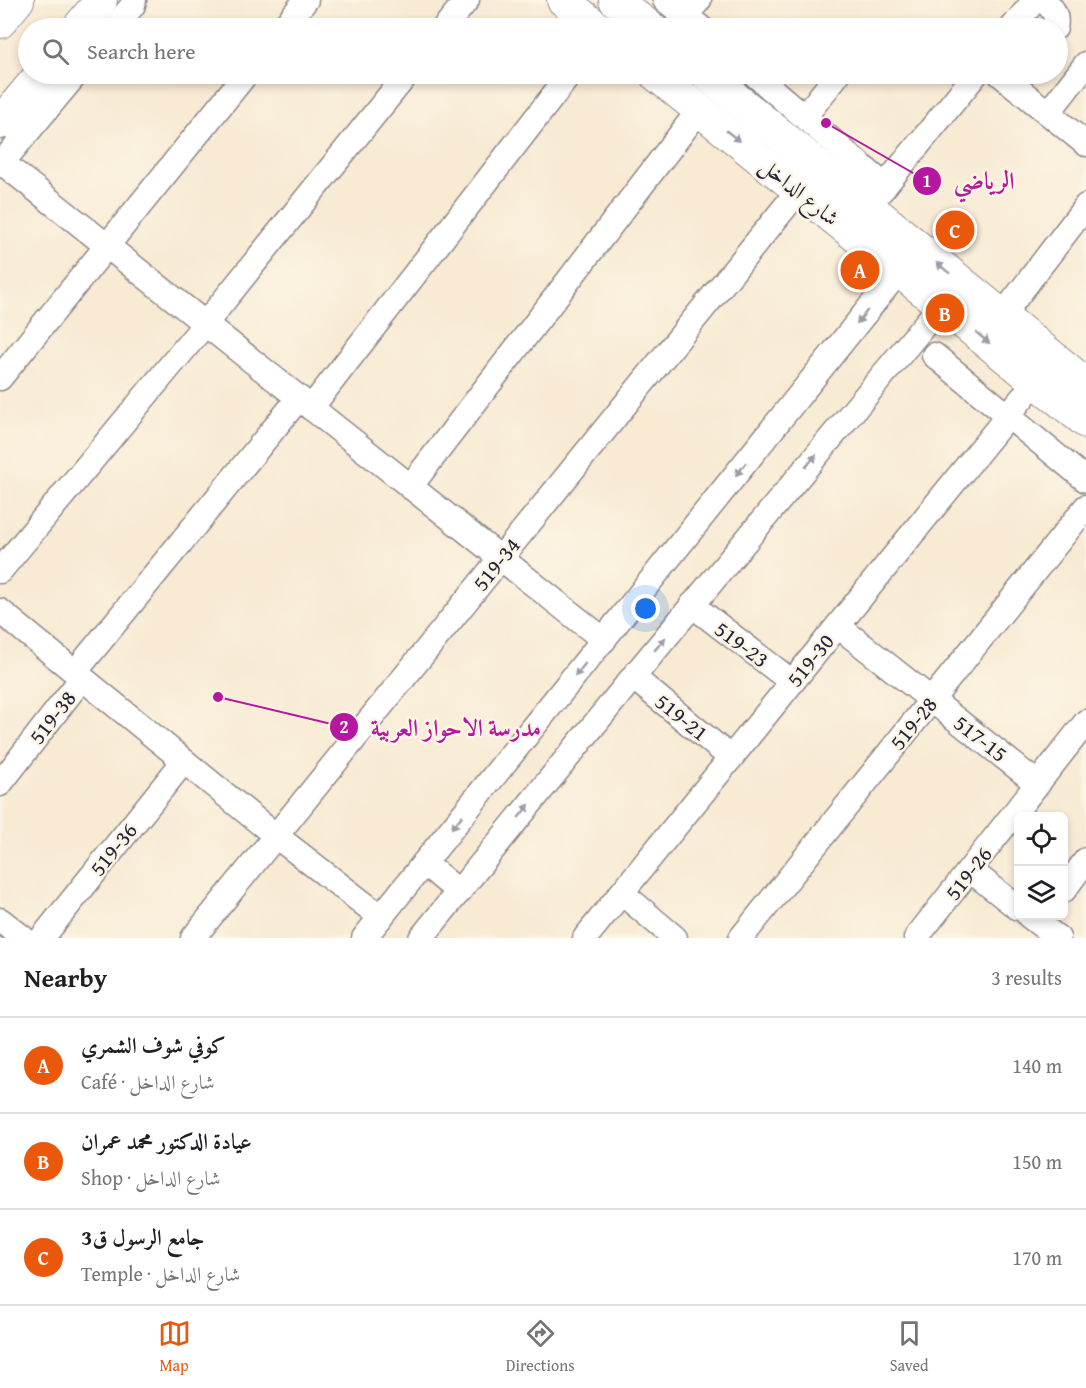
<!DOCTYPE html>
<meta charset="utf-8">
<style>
:root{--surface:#fff;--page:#f6f6f6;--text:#202124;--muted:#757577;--line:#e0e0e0;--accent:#ea580c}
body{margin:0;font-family:"Gentium Book Plus",Amiri,serif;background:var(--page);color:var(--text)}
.controls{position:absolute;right:18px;bottom:18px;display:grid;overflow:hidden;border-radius:9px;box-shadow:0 3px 9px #0003}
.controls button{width:54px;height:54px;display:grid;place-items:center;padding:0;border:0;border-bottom:2px solid var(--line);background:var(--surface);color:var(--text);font:30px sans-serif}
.you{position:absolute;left:646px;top:609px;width:21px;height:21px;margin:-15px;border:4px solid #fff;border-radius:50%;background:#1a73e8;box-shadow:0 0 0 9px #1a73e833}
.badge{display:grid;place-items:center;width:39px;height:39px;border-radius:50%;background:var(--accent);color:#fff;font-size:20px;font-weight:700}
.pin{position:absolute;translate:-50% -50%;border:3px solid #fff;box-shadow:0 2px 6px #0006}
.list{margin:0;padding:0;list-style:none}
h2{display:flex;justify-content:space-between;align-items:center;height:78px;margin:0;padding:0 24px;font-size:26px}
h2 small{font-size:20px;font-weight:400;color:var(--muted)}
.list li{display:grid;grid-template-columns:39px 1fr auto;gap:18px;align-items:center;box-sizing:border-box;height:96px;padding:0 24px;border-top:2px solid var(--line)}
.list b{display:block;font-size:22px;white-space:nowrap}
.list p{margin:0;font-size:20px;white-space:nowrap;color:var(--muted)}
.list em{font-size:20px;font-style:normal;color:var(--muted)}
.icon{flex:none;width:33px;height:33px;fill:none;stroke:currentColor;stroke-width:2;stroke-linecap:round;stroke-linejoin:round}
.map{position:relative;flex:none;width:1086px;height:938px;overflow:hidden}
.search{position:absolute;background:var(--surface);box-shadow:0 3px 9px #0003;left:18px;right:18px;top:18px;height:66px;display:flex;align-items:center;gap:15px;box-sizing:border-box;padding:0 21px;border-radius:33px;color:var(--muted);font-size:22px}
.sheet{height:366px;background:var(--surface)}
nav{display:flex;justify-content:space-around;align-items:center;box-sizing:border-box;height:84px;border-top:2px solid var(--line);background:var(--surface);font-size:16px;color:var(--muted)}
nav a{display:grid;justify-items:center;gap:3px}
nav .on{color:var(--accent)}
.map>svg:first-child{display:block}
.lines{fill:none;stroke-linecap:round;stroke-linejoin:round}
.minor-casing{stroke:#8d8687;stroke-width:27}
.major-casing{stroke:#8d8687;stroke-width:34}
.minor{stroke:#fff;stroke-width:24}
.major{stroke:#fff;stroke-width:32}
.oneway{fill:#9c9ca7}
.labels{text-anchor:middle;stroke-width:5;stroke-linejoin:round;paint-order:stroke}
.street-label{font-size:22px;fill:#22223b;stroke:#fcf5e5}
.leader{fill:none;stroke:#b5179e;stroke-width:2}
.callout-dot{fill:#b5179e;stroke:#fcf5e5;stroke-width:2}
.mark-label{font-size:18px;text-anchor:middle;font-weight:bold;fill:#fff}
.callout-label{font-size:24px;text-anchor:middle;font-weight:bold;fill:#b5179e;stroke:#fcf5e5;stroke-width:5;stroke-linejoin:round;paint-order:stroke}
</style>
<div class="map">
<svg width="1086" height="938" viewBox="0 0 1086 938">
<rect width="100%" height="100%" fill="#fcf5e5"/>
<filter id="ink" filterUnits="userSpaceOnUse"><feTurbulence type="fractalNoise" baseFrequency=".0167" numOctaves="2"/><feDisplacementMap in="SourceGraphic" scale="12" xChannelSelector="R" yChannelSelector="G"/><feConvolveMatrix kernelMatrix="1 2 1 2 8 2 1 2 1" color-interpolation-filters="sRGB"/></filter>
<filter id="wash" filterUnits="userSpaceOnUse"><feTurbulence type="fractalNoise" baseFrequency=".008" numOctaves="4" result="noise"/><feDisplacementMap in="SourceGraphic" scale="24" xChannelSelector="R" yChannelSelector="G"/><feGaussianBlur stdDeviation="1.35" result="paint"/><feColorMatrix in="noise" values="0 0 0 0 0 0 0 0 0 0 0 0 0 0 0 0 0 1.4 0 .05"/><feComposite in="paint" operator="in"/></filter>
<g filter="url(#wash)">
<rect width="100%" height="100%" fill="#f8ead3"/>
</g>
<g filter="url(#ink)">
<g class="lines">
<g class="minor-casing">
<g id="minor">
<polyline points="665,0 701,28"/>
<path d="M 1044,0 C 1053,9 1058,15 1055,28"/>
<polyline points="114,28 133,5 134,0"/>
<polyline points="283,28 306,0"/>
<polyline points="444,28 467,0"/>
<polyline points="675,28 699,0"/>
<polyline points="1012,28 1035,0"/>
<polyline points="754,74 885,186"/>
<polyline points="1000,74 1086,144"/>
<polyline points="1048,113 1086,64"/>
<polyline points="805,116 838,74"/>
<polyline points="0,161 604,640"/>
<polyline points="0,165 76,74"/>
<polyline points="875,198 976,74"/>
<polyline points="1002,316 1086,206"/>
<polyline points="934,355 1086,480"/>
<polyline points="0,378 246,74"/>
<polyline points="311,408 570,74"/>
<polyline points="410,487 700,109"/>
<polyline points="0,571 205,324 407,74"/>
<polyline points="692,605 792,682"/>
<polyline points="0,611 276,836 381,917"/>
<polyline points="838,626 1038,784"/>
<polyline points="75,672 299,398"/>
<polyline points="633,677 731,758"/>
<polyline points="0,784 82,678"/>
<polyline points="424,863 459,892"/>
<polyline points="970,870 1018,908"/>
<polyline points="1064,890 1086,860"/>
<polyline points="622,893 675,938"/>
<polyline points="1029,916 1058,938"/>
<polyline points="0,920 23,938"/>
<polyline points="42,938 184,761"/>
<polyline points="193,938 799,190"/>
<polyline points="364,938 899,271"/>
<polyline points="421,938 633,677 941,305"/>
<polyline points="585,938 1036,381"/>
<polyline points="741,938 1086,507"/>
<polyline points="916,938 1086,722"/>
</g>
</g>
<g class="major-casing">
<g id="major">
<polyline points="563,0 598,28"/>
<polyline points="615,0 651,28"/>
<polyline points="0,22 18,0"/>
<polyline points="78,28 101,0"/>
<polyline points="655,74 1086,422"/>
<polyline points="706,74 1086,384"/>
<polyline points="0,123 41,74"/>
</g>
</g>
<use href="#minor" class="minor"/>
<use href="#major" class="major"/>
</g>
<defs><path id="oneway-solid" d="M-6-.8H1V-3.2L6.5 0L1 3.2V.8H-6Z" transform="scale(1.5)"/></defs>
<g class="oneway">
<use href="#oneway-solid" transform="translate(733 136) rotate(39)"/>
<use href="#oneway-solid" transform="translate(943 268) rotate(-141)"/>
<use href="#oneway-solid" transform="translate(862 317) rotate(129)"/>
<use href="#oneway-solid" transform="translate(983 338) rotate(39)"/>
<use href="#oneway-solid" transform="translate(811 461) rotate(-50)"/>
<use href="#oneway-solid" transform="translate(741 469) rotate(129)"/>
<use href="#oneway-solid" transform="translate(660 644) rotate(-50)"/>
<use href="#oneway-solid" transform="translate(580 670) rotate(129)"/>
<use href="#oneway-solid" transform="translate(524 811) rotate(-51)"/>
<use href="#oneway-solid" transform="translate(457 822) rotate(129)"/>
</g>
</g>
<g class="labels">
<g class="street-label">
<text transform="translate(800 191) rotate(39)" y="8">شارع الداخل</text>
<text transform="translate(496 564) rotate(-51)" y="8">519-34</text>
<text transform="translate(742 644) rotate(37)" y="8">519-23</text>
<text transform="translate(810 660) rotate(-51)" y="8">519-30</text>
<text transform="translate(52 717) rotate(-52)" y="8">519-38</text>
<text transform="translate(682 717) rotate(39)" y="8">519-21</text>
<text transform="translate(913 723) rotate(-51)" y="8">519-28</text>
<text transform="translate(981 738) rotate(38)" y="8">517-15</text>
<text transform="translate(113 849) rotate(-51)" y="8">519-36</text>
<text transform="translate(968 873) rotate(-52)" y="8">519-26</text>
</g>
</g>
<path class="leader" d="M826 123L927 181M218 697L344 727"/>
<g class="callout-dot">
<circle cx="826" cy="123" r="6"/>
<circle cx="218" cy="697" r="6"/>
<circle cx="927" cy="181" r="15"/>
<circle cx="344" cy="727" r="15"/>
</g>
<g class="mark-label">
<text x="927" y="187">1</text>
<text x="344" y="733">2</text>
</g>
<g class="callout-label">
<text x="984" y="189">الرياضي</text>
<text x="456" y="736">مدرسة الاحواز العربية</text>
</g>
</svg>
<div class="controls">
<button><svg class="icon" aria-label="locate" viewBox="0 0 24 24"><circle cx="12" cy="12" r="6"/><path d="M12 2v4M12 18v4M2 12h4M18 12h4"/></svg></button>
<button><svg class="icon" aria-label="layers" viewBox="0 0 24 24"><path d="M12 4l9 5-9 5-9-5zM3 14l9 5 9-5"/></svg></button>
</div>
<div class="you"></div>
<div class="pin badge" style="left:860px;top:270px">A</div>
<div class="pin badge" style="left:945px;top:313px">B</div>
<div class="pin badge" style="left:955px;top:230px">C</div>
<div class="search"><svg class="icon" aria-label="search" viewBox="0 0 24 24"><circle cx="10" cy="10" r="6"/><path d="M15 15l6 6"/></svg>Search here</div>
</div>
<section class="sheet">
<h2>Nearby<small>3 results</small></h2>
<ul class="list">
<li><span class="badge">A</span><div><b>كوفي شوف الشمري</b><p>Café · شارع الداخل</p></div><em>140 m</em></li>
<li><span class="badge">B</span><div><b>عيادة الدكتور محمد عمران</b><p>Shop · شارع الداخل</p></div><em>150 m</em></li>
<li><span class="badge">C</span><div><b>جامع الرسول ق3</b><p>Temple · شارع الداخل</p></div><em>170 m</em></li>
</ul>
</section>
<nav>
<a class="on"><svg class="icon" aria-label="map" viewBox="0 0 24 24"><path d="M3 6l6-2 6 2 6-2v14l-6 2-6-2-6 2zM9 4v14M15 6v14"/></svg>Map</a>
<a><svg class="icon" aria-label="directions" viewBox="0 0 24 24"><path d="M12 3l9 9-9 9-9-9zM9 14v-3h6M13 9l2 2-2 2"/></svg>Directions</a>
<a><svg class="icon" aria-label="saved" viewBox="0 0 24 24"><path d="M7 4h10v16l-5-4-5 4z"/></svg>Saved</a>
</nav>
